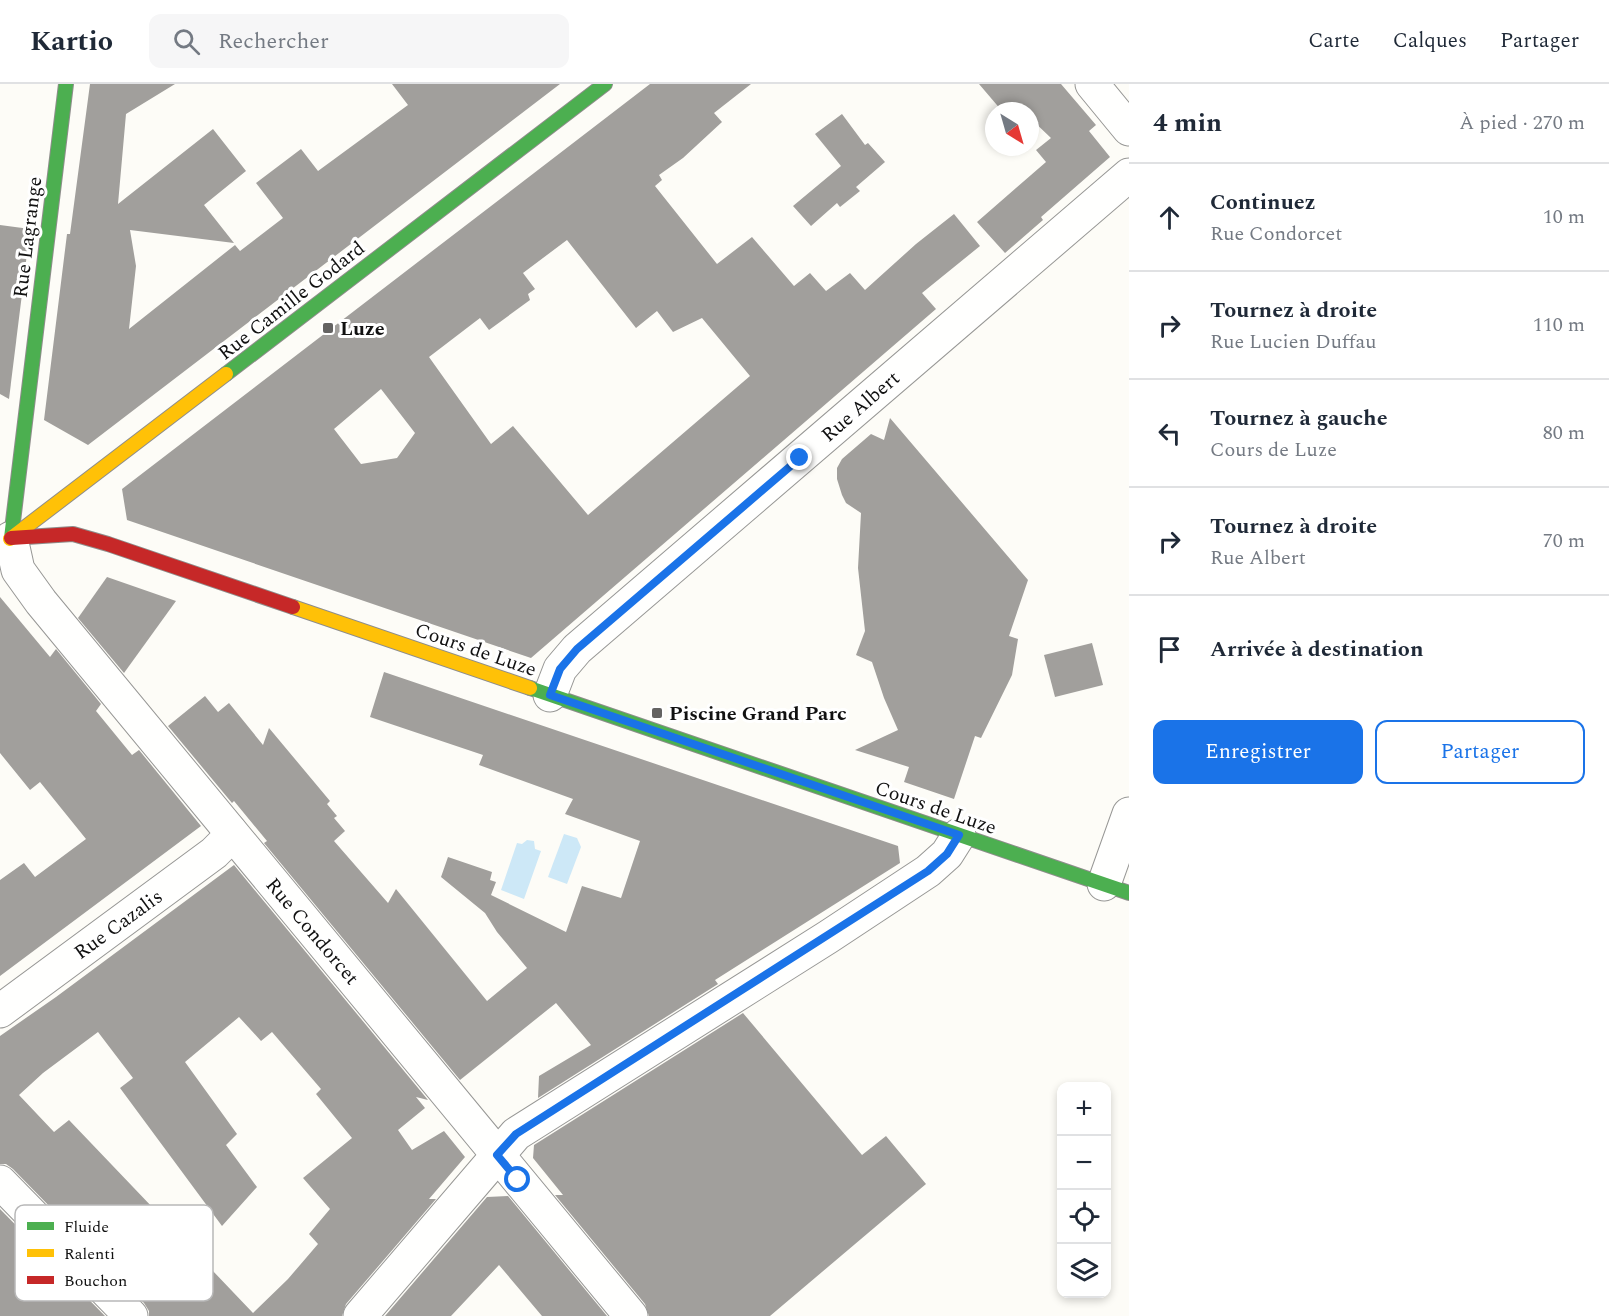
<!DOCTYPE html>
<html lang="fr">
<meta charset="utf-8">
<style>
:root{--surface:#fff;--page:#f6f6f7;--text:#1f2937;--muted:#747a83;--line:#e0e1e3;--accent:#1a73e8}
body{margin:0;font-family:Spectral,serif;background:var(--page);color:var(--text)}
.controls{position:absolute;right:18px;bottom:18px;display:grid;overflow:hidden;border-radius:12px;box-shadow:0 3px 9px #0003}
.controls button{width:54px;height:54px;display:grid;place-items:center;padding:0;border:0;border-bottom:2px solid var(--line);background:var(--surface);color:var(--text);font:30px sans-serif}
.compass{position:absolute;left:985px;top:18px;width:54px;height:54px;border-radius:50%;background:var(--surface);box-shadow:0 3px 9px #0003;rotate:143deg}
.stop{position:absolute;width:18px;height:18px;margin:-14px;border:4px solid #1a73e8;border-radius:50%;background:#fff}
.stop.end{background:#1a73e8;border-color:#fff;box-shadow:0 2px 6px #0008}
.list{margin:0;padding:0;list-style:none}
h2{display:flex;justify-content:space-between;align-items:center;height:78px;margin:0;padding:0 24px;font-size:26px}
h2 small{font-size:20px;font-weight:400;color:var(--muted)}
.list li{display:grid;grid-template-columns:39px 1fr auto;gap:18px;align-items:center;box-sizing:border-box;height:108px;padding:0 24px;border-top:2px solid var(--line)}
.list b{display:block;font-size:22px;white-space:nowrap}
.list p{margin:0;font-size:20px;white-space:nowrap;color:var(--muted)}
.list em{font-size:20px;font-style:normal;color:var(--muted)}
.actions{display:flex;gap:12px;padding:18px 24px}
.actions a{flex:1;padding:14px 0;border:2px solid var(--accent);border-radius:12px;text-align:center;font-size:21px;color:var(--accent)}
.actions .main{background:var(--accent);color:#fff}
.icon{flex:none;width:33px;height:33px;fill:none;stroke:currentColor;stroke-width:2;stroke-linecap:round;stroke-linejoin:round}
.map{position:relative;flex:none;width:1129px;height:1232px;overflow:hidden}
header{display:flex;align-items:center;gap:36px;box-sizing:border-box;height:84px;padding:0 30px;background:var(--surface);border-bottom:2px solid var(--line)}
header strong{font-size:28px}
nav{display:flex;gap:33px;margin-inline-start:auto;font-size:21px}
.search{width:420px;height:54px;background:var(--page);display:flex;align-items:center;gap:15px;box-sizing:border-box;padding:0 21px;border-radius:12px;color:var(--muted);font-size:22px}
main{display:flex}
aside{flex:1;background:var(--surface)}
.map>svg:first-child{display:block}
.water{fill:#cde8f7}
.building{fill:#a19f9c;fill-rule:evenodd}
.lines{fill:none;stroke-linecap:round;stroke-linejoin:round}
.street-casing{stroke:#979795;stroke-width:35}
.fast-casing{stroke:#8e8d8b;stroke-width:16}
.slow-casing{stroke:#8e8d8b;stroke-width:16}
.jam-casing{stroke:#8e8d8b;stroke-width:16}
.street{stroke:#fffffe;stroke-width:33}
.fast{stroke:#4caf50;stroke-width:14}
.slow{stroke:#ffc107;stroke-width:14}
.jam{stroke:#c62828;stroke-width:14}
.route{stroke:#1a73e8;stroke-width:8}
.poi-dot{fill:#646362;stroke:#fff;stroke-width:2}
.labels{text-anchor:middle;stroke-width:6;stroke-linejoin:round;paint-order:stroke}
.street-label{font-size:20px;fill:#111;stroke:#fff}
.poi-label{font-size:20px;font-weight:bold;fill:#111;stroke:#fff;text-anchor:start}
.key{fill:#fff;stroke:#b8b8b8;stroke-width:1.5}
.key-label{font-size:16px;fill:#111}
</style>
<header>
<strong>Kartio</strong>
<div class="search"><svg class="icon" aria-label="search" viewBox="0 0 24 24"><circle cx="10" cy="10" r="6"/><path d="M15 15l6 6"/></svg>Rechercher</div>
<nav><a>Carte</a><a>Calques</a><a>Partager</a></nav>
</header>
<main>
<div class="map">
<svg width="1129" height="1232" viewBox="0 0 1129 1232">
<rect width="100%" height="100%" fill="#fdfcf7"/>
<g class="water">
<polygon points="564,750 577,754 581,763 567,800 548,793"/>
<polygon points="527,756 534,757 535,765 541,767 524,815 501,806 517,759 522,760"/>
</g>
<g class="building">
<polygon points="90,0 175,0 126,30 118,120 213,45 246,87 204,121 234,159 130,146 136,182 129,245 235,161 240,167 283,134 256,99 301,65 318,87 408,21 392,0 560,0 88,361 44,336 67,150 70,150"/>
<path d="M 650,0 L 751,0 L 714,29 L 722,38 L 683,74 L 659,91 L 662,96 L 655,102 L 717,180 L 752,153 L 794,202 L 810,189 L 826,207 L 850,189 L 865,206 L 916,160 L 954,130 L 980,162 L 922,209 L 936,225 L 531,574 L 127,436 L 122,405 ZM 567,156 L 636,244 L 657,227 L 673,248 L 702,234 L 750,292 L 588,431 L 513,342 L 491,360 L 429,273 L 480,234 L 489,246 L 530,216 L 528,210 L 535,205 L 523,189 ZM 381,305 L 415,349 L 397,374 L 361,380 L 334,345 Z"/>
<polygon points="979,0 1061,0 1096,41 1089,47 1110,73 1041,133 1043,136 1005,169 977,138 1046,78 1036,66 1051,54 1030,34 1030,27 1002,27"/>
<polygon points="842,30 865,61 868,59 885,78 856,103 860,107 840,123 837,119 811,142 793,122 841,82 815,50"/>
<polygon points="0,141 30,145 9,315 0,310"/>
<polygon points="890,334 1028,496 1009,552 1018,555 1012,591 981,654 975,652 954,715 904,698 909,683 855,666 898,646 884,614 872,578 856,571 865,547 858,484 861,429 846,419 842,411 837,395 837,384 842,375 871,350 884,356"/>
<polygon points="107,493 176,517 124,589 78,534"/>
<polygon points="0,513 50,573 56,565 101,620 96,627 132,671 139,666 201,742 0,892 0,796 24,779 35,793 86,755 40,698 30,706 0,669"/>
<polygon points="1092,559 1103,601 1055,613 1044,571"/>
<polygon points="384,588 898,762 900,779 715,896 718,900 538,1014 539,992 591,961 556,919 460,996 264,759 267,757 234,717 232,719 168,642 205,612 218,628 229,619 263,661 269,644 330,717 327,720 337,732 334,734 345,747 334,757 388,819 396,805 487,917 527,884 497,848 485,829 441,793 448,773 492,788 490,796 496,798 491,811 566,848 582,802 621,814 640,757 565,730 573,715 479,681 483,671 370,633"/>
<path d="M 234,781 L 428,1016 L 416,1013 L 425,1024 L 398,1046 L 412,1066 L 444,1047 L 465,1073 L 429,1115 L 436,1115 L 346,1220 L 342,1232 L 149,1232 L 149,1227 L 144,1219 L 13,1085 L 6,1080 L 0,1080 L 0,952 L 56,913 ZM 239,933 L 261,957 L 272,948 L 321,1005 L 316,1010 L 352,1054 L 303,1094 L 330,1125 L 309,1150 L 318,1160 L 288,1195 L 253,1229 L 212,1186 L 195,1172 L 197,1170 L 69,1036 L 54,1048 L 19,1011 L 43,989 L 98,948 L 133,994 L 120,1004 L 222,1142 L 257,1103 L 226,1061 L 237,1050 L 185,978 Z"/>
<polygon points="743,929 862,1071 886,1052 926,1100 770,1232 649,1232 645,1220 555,1111 563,1111 533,1074 534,1061"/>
<polygon points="508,1112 607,1232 542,1232 499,1181 451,1232 385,1232 487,1113"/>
<polygon points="0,1125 105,1232 0,1232"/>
</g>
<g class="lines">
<g class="street-casing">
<g id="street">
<polyline points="1092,0 1129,45"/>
<polyline points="11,454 18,486 41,518 631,1232"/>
<polyline points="550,611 560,585 577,565 1129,91"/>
<polyline points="1104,800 1129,730"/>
<polyline points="0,927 214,769 224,759 230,747"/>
<polyline points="0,1098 131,1232"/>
<polyline points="360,1232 516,1050 828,853 928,787 947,770 959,751"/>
</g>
</g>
<g class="fast-casing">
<g id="fast">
<polyline points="226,290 605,0"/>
<polyline points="11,454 66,0"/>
<polyline points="530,604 1129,809"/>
</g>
</g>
<g class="slow-casing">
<g id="slow">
<polyline points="10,455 226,290"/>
<polyline points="293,523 530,604"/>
</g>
</g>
<g class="jam-casing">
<polyline id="jam" points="11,454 73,450 108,460 293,523"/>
</g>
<use href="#street" class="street"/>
<use href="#fast" class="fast"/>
<use href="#slow" class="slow"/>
<use href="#jam" class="jam"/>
</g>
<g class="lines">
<polyline class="route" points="518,1096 497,1071 516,1050 928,787 947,770 959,751 550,611 560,585 577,565 800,374"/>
</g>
<g class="poi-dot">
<rect x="322" y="238" width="12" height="12" rx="3"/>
<rect x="651" y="623" width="12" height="12" rx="3"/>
</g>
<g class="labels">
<g class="street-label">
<text transform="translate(27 153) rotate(-83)" y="7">Rue Lagrange</text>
<text transform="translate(291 216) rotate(-38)" y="7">Rue Camille Godard</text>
<text transform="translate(860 322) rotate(-41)" y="7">Rue Albert</text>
<text transform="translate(476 565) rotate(19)" y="7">Cours de Luze</text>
<text transform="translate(936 723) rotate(19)" y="7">Cours de Luze</text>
<text transform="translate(118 840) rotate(-36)" y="7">Rue Cazalis</text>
<text transform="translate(313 847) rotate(50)" y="7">Rue Condorcet</text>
</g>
<g class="poi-label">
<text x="340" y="251">Luze</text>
<text x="669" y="636">Piscine Grand Parc</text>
</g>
</g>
<rect x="15" y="1121" width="198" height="96" rx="9" class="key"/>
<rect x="27" y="1138" width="27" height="8" fill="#4caf50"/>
<rect x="27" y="1165" width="27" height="8" fill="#ffc107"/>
<rect x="27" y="1192" width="27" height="8" fill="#c62828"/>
<g class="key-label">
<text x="64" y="1148">Fluide</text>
<text x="64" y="1175">Ralenti</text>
<text x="64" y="1202">Bouchon</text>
</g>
</svg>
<div class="controls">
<button>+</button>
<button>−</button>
<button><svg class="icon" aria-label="locate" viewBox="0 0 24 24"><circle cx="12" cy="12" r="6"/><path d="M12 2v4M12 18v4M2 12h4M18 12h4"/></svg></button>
<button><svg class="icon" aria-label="layers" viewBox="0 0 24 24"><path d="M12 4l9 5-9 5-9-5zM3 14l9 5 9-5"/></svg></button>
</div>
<svg class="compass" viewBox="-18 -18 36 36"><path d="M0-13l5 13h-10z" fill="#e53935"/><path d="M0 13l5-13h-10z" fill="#747a83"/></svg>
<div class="stop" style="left:518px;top:1096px"></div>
<div class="stop end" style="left:800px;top:374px"></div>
</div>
<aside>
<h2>4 min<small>À pied · 270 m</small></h2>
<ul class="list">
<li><svg class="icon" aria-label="ahead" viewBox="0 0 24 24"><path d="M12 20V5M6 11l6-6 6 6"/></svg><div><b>Continuez</b><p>Rue Condorcet</p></div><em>10 m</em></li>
<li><svg class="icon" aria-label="right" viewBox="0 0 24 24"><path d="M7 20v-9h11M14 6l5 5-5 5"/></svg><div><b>Tournez à droite</b><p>Rue Lucien Duffau</p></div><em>110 m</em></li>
<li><svg class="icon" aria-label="left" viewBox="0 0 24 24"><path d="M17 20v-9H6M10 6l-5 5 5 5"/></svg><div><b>Tournez à gauche</b><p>Cours de Luze</p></div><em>80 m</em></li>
<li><svg class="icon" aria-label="right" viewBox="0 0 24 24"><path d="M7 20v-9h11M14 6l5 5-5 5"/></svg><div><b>Tournez à droite</b><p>Rue Albert</p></div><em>70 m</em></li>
<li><svg class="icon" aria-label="arrive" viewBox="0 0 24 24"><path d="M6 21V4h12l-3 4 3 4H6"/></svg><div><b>Arrivée à destination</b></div></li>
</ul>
<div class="actions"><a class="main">Enregistrer</a><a>Partager</a></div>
</aside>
</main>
